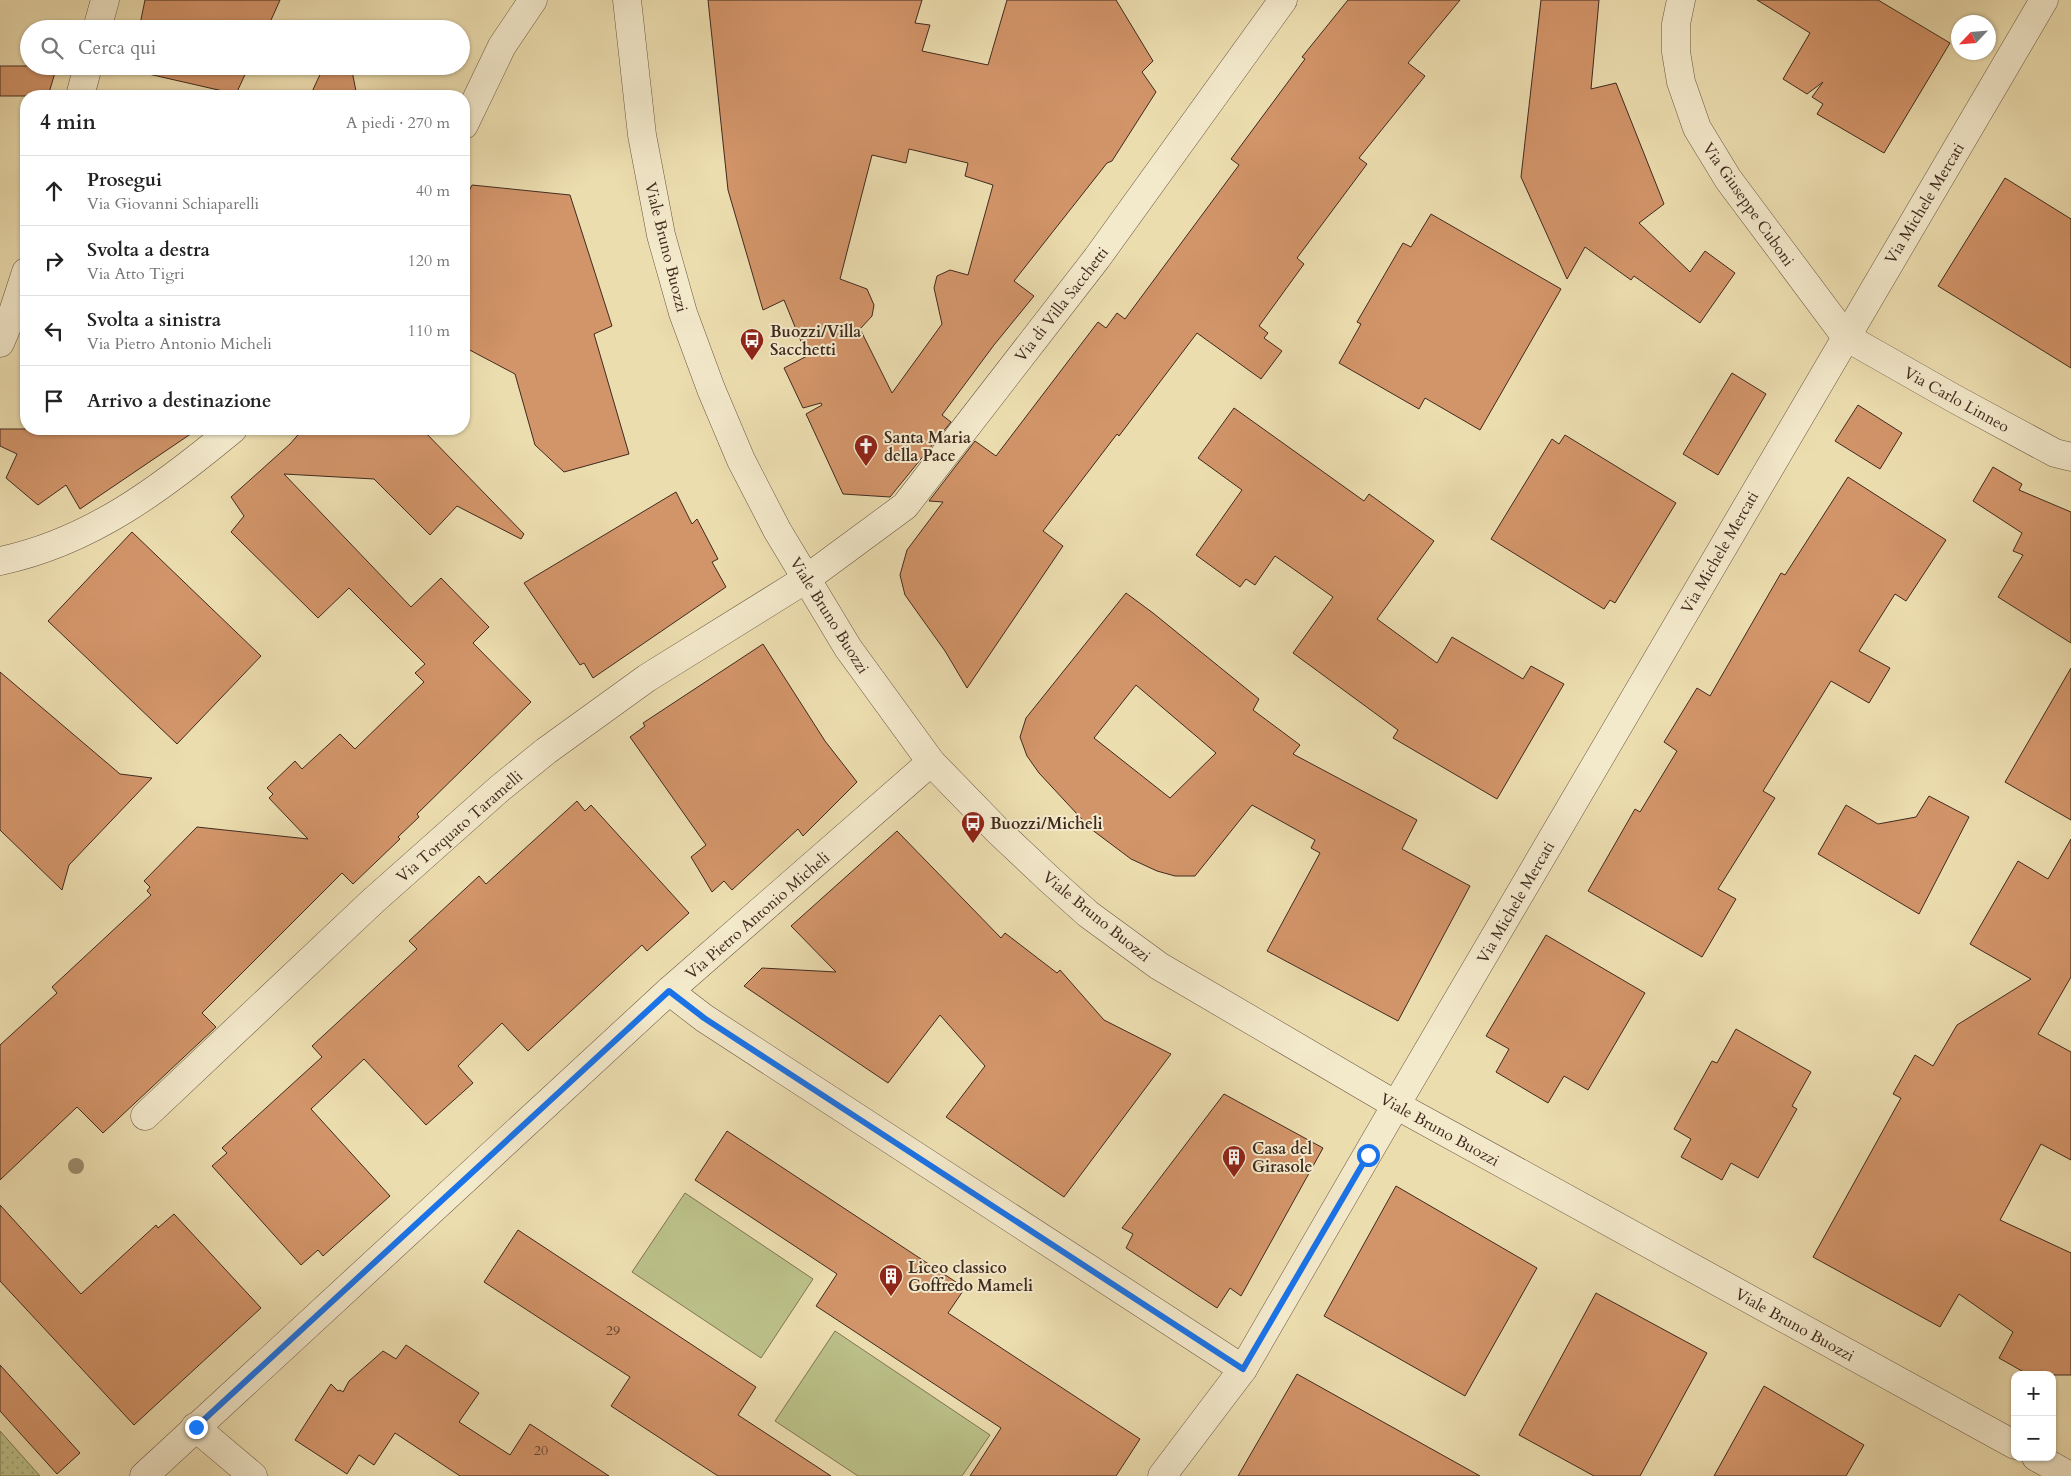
<!DOCTYPE html>
<html lang="it">
<meta charset="utf-8">
<style>
:root{--surface:#fff;--page:#f2f2f2;--text:#222;--muted:#767676;--line:#e0e0e0}
body{margin:0;font-family:Cardo,serif;background:var(--page);color:var(--text)}
.controls{position:absolute;right:15px;bottom:15px;display:grid;overflow:hidden;border-radius:10px;box-shadow:0 1px 4px #0004}
.controls button{width:45px;height:45px;display:grid;place-items:center;padding:0;border:0;border-bottom:1px solid var(--line);background:var(--surface);color:var(--text);font:25px sans-serif}
.compass{position:absolute;left:1951px;top:15px;width:45px;height:45px;border-radius:50%;background:var(--surface);box-shadow:0 1px 4px #0004;rotate:244deg}
.stop{position:absolute;width:15px;height:15px;margin:-11px;border:4px solid #1a73e8;border-radius:50%;background:#fff}
.stop.end{background:#1a73e8;border-color:#fff;box-shadow:0 1px 5px #0008}
.list{margin:0;padding:0;list-style:none}
h2{display:flex;justify-content:space-between;align-items:center;height:65px;margin:0;padding:0 20px;font-size:21px}
h2 small{font-size:16px;font-weight:400;color:var(--muted)}
.list li{display:grid;grid-template-columns:32px 1fr auto;gap:15px;align-items:center;box-sizing:border-box;height:70px;padding:0 20px;border-top:1px solid var(--line)}
.list b{display:block;font-size:19px;white-space:nowrap}
.list p{margin:0;font-size:16px;white-space:nowrap;color:var(--muted)}
.list em{font-size:16px;font-style:normal;color:var(--muted)}
.icon{flex:none;width:28px;height:28px;fill:none;stroke:currentColor;stroke-width:2;stroke-linecap:round;stroke-linejoin:round}
.map{position:relative;flex:none;width:2071px;height:1476px;overflow:hidden}
.search{position:absolute;background:var(--surface);box-shadow:0 1px 4px #0004;left:20px;top:20px;width:450px;height:55px;display:flex;align-items:center;gap:12px;box-sizing:border-box;padding:0 18px;border-radius:28px;color:var(--muted);font-size:19px}
.panel{position:absolute;background:var(--surface);box-shadow:0 1px 4px #0004;left:20px;top:90px;width:450px;height:345px;border-radius:20px}
.map>svg:first-child{display:block}
.park{fill:url(#park-dots);stroke:#7e7554}
.pitch{fill:#bbc088;stroke:#7e7554}
.building{fill:#d29469;stroke:#402a1f;fill-rule:evenodd}
.lines{fill:none;stroke-linecap:round;stroke-linejoin:round}
.minor-casing{stroke:#6b5743;stroke-width:29}
.tertiary-casing{stroke:#6b5743;stroke-width:29}
.minor{stroke:#f3e9cb;stroke-width:28}
.tertiary{stroke:#f3e9cb;stroke-width:28}
.tree{fill:#9b8b6b}
.route{stroke:#1a73e8;stroke-width:6}
.labels{text-anchor:middle;stroke-width:4;stroke-linejoin:round;paint-order:stroke}
.number-label{font-size:14px;fill:#644432}
.street-label{font-size:16px;fill:#402a1f;stroke:#f3e9cb}
.poi-label{font-size:16px;font-weight:bold;fill:#402a1f;stroke:#f3e9cb;text-anchor:start}
</style>
<div class="map">
<svg width="2071" height="1476" viewBox="0 0 2071 1476">
<defs>
<pattern id="park-dots" width="8" height="8" patternUnits="userSpaceOnUse" patternTransform="scale(1.25)"><rect width="8" height="8" fill="#bbc088"/><path d="M2 2h.1M6 6h.1" fill="none" stroke="#999c6f" stroke-width="1.8" stroke-linecap="round"/></pattern>
</defs>
<rect width="100%" height="100%" fill="#ecddaf"/>
<filter id="stains"><feTurbulence type="fractalNoise" baseFrequency=".004" numOctaves="4"/><feColorMatrix values="0 0 0 0 .2 0 0 0 0 .09 0 0 0 0 .02 0 0 0 .5 -.17"/></filter>
<radialGradient id="worn" r=".72"><stop offset=".6" stop-color="#630" stop-opacity="0"/><stop offset="1" stop-color="#630" stop-opacity=".3"/></radialGradient>
<polygon class="park" points="0,1431 40,1476 0,1476"/>
<g class="pitch">
<polygon points="685,1193 813,1279 761,1358 632,1272"/>
<polygon points="835,1331 990,1435 962,1476 858,1476 775,1421"/>
</g>
<g class="building">
<polygon points="145,0 280,0 267,29 139,29"/>
<path d="M 708,0 L 922,0 L 915,23 L 930,25 L 922,51 L 988,65 L 1007,0 L 1116,0 L 1153,61 L 1142,72 L 1156,92 L 1112,161 L 1107,163 L 1014,281 L 1034,296 L 994,345 L 942,415 L 951,422 L 890,497 L 843,494 L 806,414 L 822,405 L 821,403 L 803,408 L 784,368 L 807,356 L 784,300 L 763,310 L 728,190 ZM 909,149 L 968,163 L 965,176 L 993,185 L 968,275 L 950,270 L 937,276 L 934,288 L 942,324 L 892,393 L 860,329 L 872,316 L 874,305 L 867,289 L 840,279 L 872,155 L 906,163 Z"/>
<polygon points="1348,0 1460,0 1408,63 1425,76 1359,158 1367,164 1297,258 1304,264 1259,326 1268,333 1264,338 1282,351 1261,379 1197,333 1119,436 1117,434 1043,531 1063,546 967,688 945,651 905,595 900,575 907,550 943,502 929,501 975,441 996,456 1098,322 1106,328 1117,313 1125,319 1239,165 1231,159 1305,59 1302,57"/>
<polygon points="1541,0 1599,0 1591,89 1616,83 1664,204 1639,223 1690,272 1705,251 1735,273 1700,323 1634,276 1631,280 1585,247 1567,279 1521,177"/>
<polygon points="1757,0 1878,0 1950,43 1884,153 1817,114 1823,104 1812,97 1823,82 1807,94 1783,79 1810,33"/>
<polygon points="0,66 57,66 48,96 0,96"/>
<polygon points="132,66 249,66 236,94 131,70"/>
<polygon points="324,66 351,66 357,96 310,96"/>
<polygon points="2005,178 2071,219 2071,368 1938,286"/>
<polygon points="472,185 570,195 612,326 594,334 629,454 564,472 535,445 515,374 464,347 464,201"/>
<polygon points="1431,214 1561,289 1480,430 1425,398 1419,409 1339,363 1361,324 1357,322 1403,243 1411,247"/>
<polygon points="1732,373 1766,394 1718,475 1683,454"/>
<polygon points="1858,405 1902,433 1880,469 1835,441"/>
<polygon points="1234,408 1364,501 1369,494 1434,541 1377,619 1437,663 1452,637 1523,679 1531,666 1564,684 1497,799 1393,738 1398,730 1293,653 1333,597 1275,556 1255,585 1246,579 1240,587 1196,555 1242,490 1198,458"/>
<polygon points="0,429 198,429 80,509 66,485 38,505 6,478 17,454 0,446"/>
<polygon points="303,429 422,429 524,534 521,539 457,506 430,535 374,479 284,474 411,607 441,578 489,627 473,643 531,702 417,814 419,817 398,837 400,839 353,884 342,873 202,1013 216,1027 103,1133 77,1107 0,1180 0,1045 57,993 52,987 151,895 147,891 150,887 144,881 197,827 308,839 269,798 273,794 267,788 295,761 302,769 340,734 355,749 424,682 415,673 425,664 349,588 318,618 231,532 244,516 231,497 290,444"/>
<polygon points="1565,435 1676,503 1615,603 1610,600 1604,609 1491,539 1552,439 1559,444"/>
<polygon points="1993,467 2022,484 2019,490 2071,512 2071,643 1998,597 2023,555 2013,551 2022,533 1973,501"/>
<polygon points="1848,477 1946,540 1906,601 1895,594 1859,651 1890,668 1869,703 1831,681 1763,791 1775,798 1718,889 1736,899 1702,957 1588,891 1635,809 1640,812 1677,751 1664,742 1697,688 1710,696 1781,573 1785,575"/>
<polygon points="676,492 692,524 697,519 718,559 712,562 726,587 593,678 584,663 580,665 524,583"/>
<polygon points="132,532 261,656 177,744 48,621"/>
<path d="M 1126,593 L 1153,613 L 1259,699 L 1253,710 L 1300,745 L 1293,754 L 1417,820 L 1402,849 L 1470,886 L 1398,1021 L 1267,951 L 1320,853 L 1311,848 L 1315,840 L 1252,805 L 1195,876 L 1175,876 L 1157,871 L 1131,859 L 1091,829 L 1039,773 L 1027,756 L 1020,737 L 1026,718 ZM 1136,685 L 1216,753 L 1170,798 L 1094,738 Z"/>
<polygon points="763,644 825,741 857,782 803,836 798,829 732,890 724,881 712,892 691,857 706,845 630,737 645,726 643,723"/>
<polygon points="2071,668 2071,820 2005,782"/>
<polygon points="0,672 120,774 152,778 69,865 62,890 0,830"/>
<polygon points="1929,796 1969,817 1919,914 1818,854 1846,805 1878,824 1916,817"/>
<polygon points="577,801 585,811 591,805 689,913 647,951 642,945 528,1051 502,1023 458,1066 473,1083 426,1125 364,1059 311,1109 390,1196 323,1256 318,1250 301,1265 212,1166 227,1153 222,1148 322,1057 312,1046 417,949 409,941 479,876 486,884"/>
<polygon points="897,831 1001,938 1005,933 1057,973 1060,970 1104,1020 1171,1054 1064,1197 946,1117 985,1066 940,1015 888,1083 744,986 762,968 836,972 791,926"/>
<polygon points="2071,839 2071,977 2038,1034 2071,1052 2071,1160 2041,1144 2000,1220 2071,1253 2071,1375 2029,1375 1999,1358 2013,1332 1959,1294 1940,1327 1813,1257 1901,1098 1893,1094 1915,1055 1933,1066 1957,1025 2031,979 1970,944 2018,861 2048,879"/>
<polygon points="1546,935 1645,993 1588,1090 1564,1076 1548,1103 1496,1072 1509,1049 1486,1036"/>
<polygon points="1736,1029 1811,1072 1792,1106 1797,1109 1758,1178 1731,1163 1722,1180 1681,1157 1691,1139 1674,1129 1712,1061 1717,1063"/>
<polygon points="1224,1094 1323,1148 1241,1296 1230,1288 1217,1308 1126,1248 1133,1234 1122,1228"/>
<polygon points="727,1131 965,1288 948,1313 1140,1439 1116,1476 970,1476 1001,1428 816,1306 837,1274 695,1180"/>
<polygon points="1396,1186 1537,1268 1465,1396 1324,1316"/>
<polygon points="0,1205 81,1294 156,1225 158,1228 174,1214 261,1308 134,1425 0,1281"/>
<polygon points="518,1230 756,1387 738,1415 831,1476 718,1476 611,1406 630,1377 484,1282"/>
<polygon points="1596,1293 1707,1353 1640,1476 1594,1476 1519,1435"/>
<polygon points="406,1345 479,1393 459,1422 510,1455 530,1424 609,1476 460,1476 395,1433 374,1465 359,1455 347,1474 295,1440 331,1384 338,1391 340,1390 343,1392 349,1381 383,1351 396,1359"/>
<polygon points="0,1365 80,1453 57,1474 0,1411"/>
<polygon points="1297,1374 1480,1476 1238,1476"/>
<polygon points="1764,1386 1864,1445 1846,1476 1714,1476"/>
</g>
<g class="lines">
<g class="minor-casing">
<g id="minor">
<polyline points="1681,0 1676,24 1676,52 1681,82 1697,128 1728,179 1846,337 1955,399 2055,453 2071,457"/>
<polyline points="97,29 105,0"/>
<polyline points="80,96 88,66"/>
<polyline points="464,125 502,46 533,0"/>
<polyline points="0,343 12,315 26,272"/>
<path d="M 0,561 C 91,542 163,487 233,429"/>
<polyline points="669,991 704,1018 1243,1369"/>
<polyline points="1396,1105 2044,0"/>
<polyline points="145,1116 373,901 499,789 546,751 647,678 806,579 905,506 1097,258 1283,0"/>
<polyline points="195,1427 253,1476"/>
<polyline points="144,1476 669,991 931,762"/>
</g>
</g>
<g class="tertiary-casing">
<g id="tertiary">
<polyline points="627,0 642,135 661,235 683,313 711,389 741,460 777,530 848,648 931,762 998,831 1050,880 1088,914 1159,966 1396,1105 2015,1445"/>
<polyline points="2036,1457 2070,1476"/>
<polyline points="1162,1476 1243,1369 1396,1105"/>
</g>
</g>
<use href="#minor" class="minor"/>
<use href="#tertiary" class="tertiary"/>
</g>
<circle class="tree" cx="76" cy="1166" r="8"/>
<g class="lines">
<polyline class="route" points="196,1427 669,991 704,1018 1243,1369 1368,1155"/>
</g>
<defs>
<g id="bus-pin" transform="scale(1.25)"><path d="M0 17L-7.5 6A9.5 9.5 0 1 1 7.5 6Z" fill="#8f2418" stroke="#f3e9cb"/><path d="M-5-6H5V4H4V6H2V4H-2V6H-4V4H-5ZM-3.5-4V0h7V-4ZM-3.5 1.2v1.5H-2V1.2ZM2 1.2v1.5H3.5V1.2Z" fill="#fff"/></g>
<g id="church-pin" transform="scale(1.25)"><path d="M0 17L-7.5 6A9.5 9.5 0 1 1 7.5 6Z" fill="#8f2418" stroke="#f3e9cb"/><path d="M-1.2-6h2.4v3.5h3.3v2.4h-3.3V6h-2.4V-.1h-3.3v-2.4h3.3Z" fill="#fff"/></g>
<g id="building-pin" transform="scale(1.25)"><path d="M0 17L-7.5 6A9.5 9.5 0 1 1 7.5 6Z" fill="#8f2418" stroke="#f3e9cb"/><path d="M-4-6H4V6H1V3H-1V6H-4ZM-2.5-4.3h1.7v1.8h-1.7ZM.8-4.3h1.7v1.8H.8ZM-2.5-1h1.7V.8h-1.7ZM.8-1h1.7V.8H.8Z" fill="#fff"/></g>
</defs>
<g fill-rule="evenodd">
<use href="#bus-pin" x="752" y="340"/>
<use href="#church-pin" x="866" y="446"/>
<use href="#bus-pin" x="973" y="823"/>
<use href="#building-pin" x="1234" y="1157"/>
<use href="#building-pin" x="891" y="1276"/>
</g>
<g class="labels">
<g class="number-label">
<text x="613" y="1335">29</text>
<text x="541" y="1455">20</text>
</g>
<g class="street-label">
<text transform="translate(1924 203) rotate(-59)" y="6">Via Michele Mercati</text>
<text transform="translate(1749 204) rotate(55)" y="6">Via Giuseppe Cuboni</text>
<text transform="translate(667 247) rotate(76)" y="6">Viale Bruno Buozzi</text>
<text transform="translate(1061 304) rotate(-52)" y="6">Via di Villa Sacchetti</text>
<text transform="translate(1957 399) rotate(29)" y="6">Via Carlo Linneo</text>
<text transform="translate(1719 552) rotate(-60)" y="6">Via Michele Mercati</text>
<text transform="translate(830 615) rotate(58)" y="6">Viale Bruno Buozzi</text>
<text transform="translate(459 826) rotate(-41)" y="6">Via Torquato Taramelli</text>
<text transform="translate(1515 902) rotate(-60)" y="6">Via Michele Mercati</text>
<text transform="translate(757 915) rotate(-41)" y="6">Via Pietro Antonio Micheli</text>
<text transform="translate(1097 916) rotate(39)" y="6">Viale Bruno Buozzi</text>
<text transform="translate(1440 1129) rotate(29)" y="6">Viale Bruno Buozzi</text>
<text transform="translate(1795 1324) rotate(29)" y="6">Viale Bruno Buozzi</text>
</g>
<g class="poi-label">
<text x="770" y="337">Buozzi/Villa<tspan x="770" dy="18">Sacchetti</tspan></text>
<text x="884" y="443">Santa Maria<tspan x="884" dy="18">della Pace</tspan></text>
<text x="990" y="829">Buozzi/Micheli</text>
<text x="1252" y="1154">Casa del<tspan x="1252" dy="18">Girasole</tspan></text>
<text x="908" y="1273">Liceo classico<tspan x="908" dy="18">Goffredo Mameli</tspan></text>
</g>
</g>
<rect width="100%" height="100%" filter="url(#stains)"/>
<rect width="100%" height="100%" fill="url(#worn)"/>
</svg>
<div class="controls">
<button>+</button>
<button>−</button>
</div>
<svg class="compass" viewBox="-18 -18 36 36"><path d="M0-13l5 13h-10z" fill="#e53935"/><path d="M0 13l5-13h-10z" fill="#767676"/></svg>
<div class="stop" style="left:1368px;top:1155px"></div>
<div class="stop end" style="left:196px;top:1427px"></div>
<div class="search"><svg class="icon" aria-label="search" viewBox="0 0 24 24"><circle cx="10" cy="10" r="6"/><path d="M15 15l6 6"/></svg>Cerca qui</div>
<section class="panel">
<h2>4 min<small>A piedi · 270 m</small></h2>
<ul class="list">
<li><svg class="icon" aria-label="ahead" viewBox="0 0 24 24"><path d="M12 20V5M6 11l6-6 6 6"/></svg><div><b>Prosegui</b><p>Via Giovanni Schiaparelli</p></div><em>40 m</em></li>
<li><svg class="icon" aria-label="right" viewBox="0 0 24 24"><path d="M7 20v-9h11M14 6l5 5-5 5"/></svg><div><b>Svolta a destra</b><p>Via Atto Tigri</p></div><em>120 m</em></li>
<li><svg class="icon" aria-label="left" viewBox="0 0 24 24"><path d="M17 20v-9H6M10 6l-5 5 5 5"/></svg><div><b>Svolta a sinistra</b><p>Via Pietro Antonio Micheli</p></div><em>110 m</em></li>
<li><svg class="icon" aria-label="arrive" viewBox="0 0 24 24"><path d="M6 21V4h12l-3 4 3 4H6"/></svg><div><b>Arrivo a destinazione</b></div></li>
</ul>
</section>
</div>
